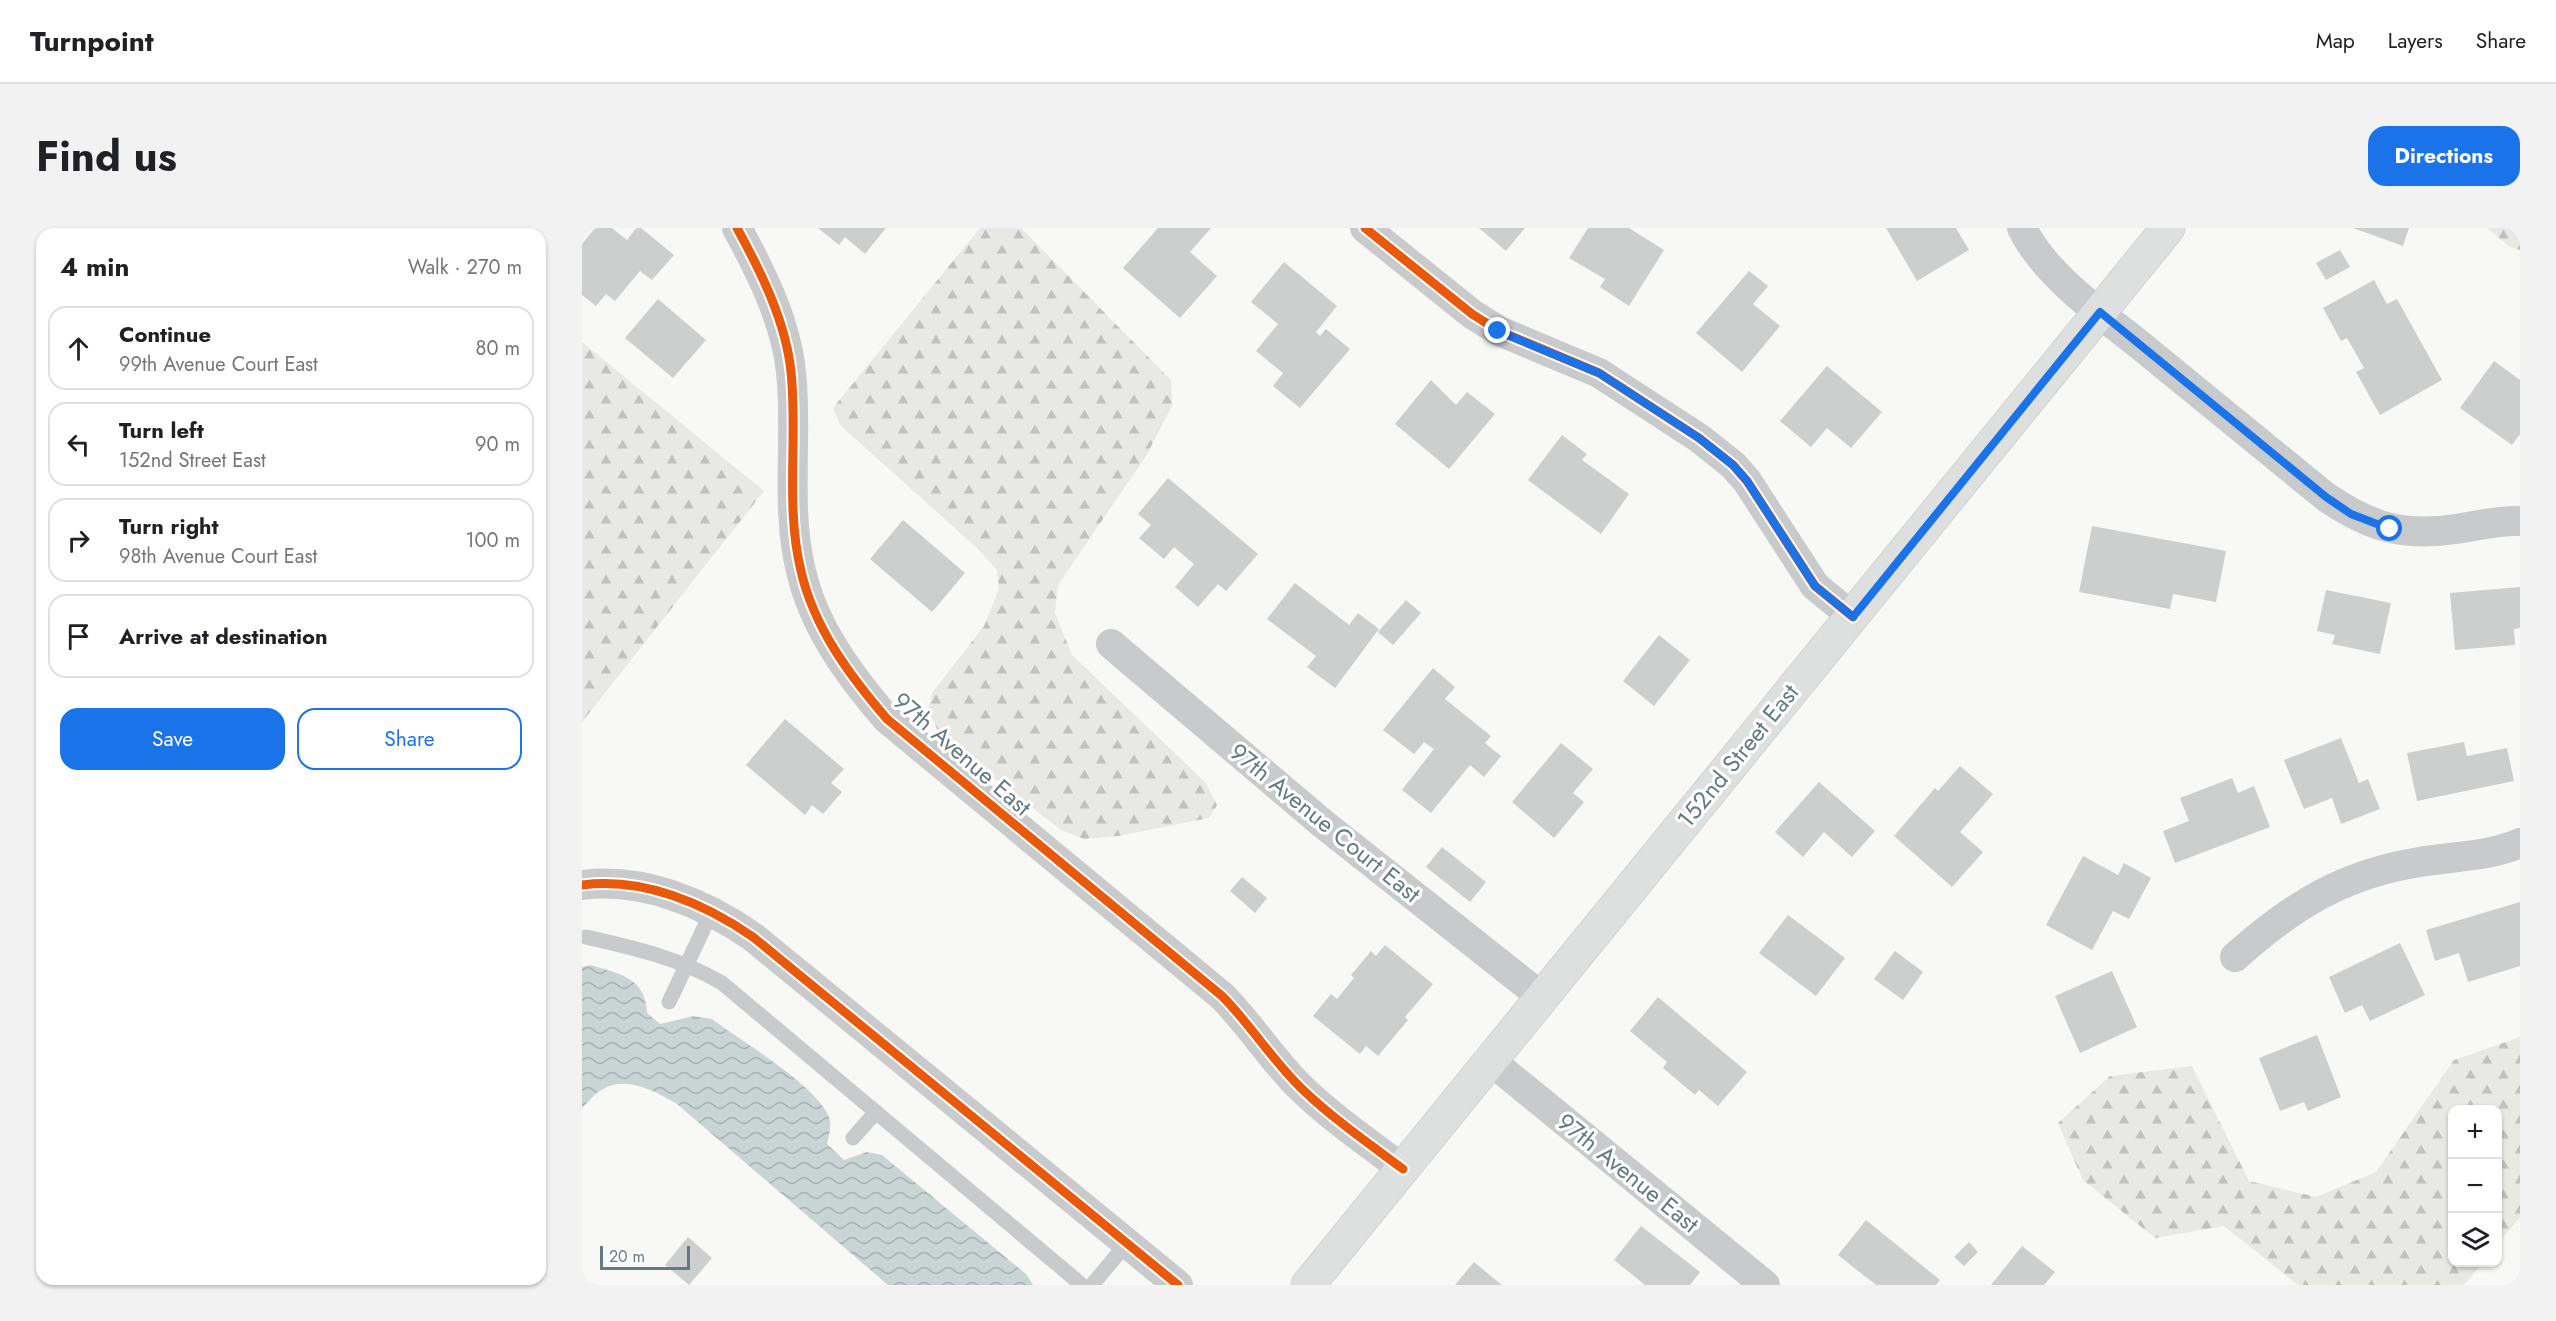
<!DOCTYPE html>
<meta charset="utf-8">
<style>
:root{--surface:#fff;--page:#f2f2f2;--text:#202124;--muted:#757577;--line:#e0e0e0;--accent:#1a73e8}
body{margin:0;font-family:Jost,sans-serif;background:var(--page);color:var(--text)}
.controls{position:absolute;right:18px;bottom:18px;display:grid;overflow:hidden;border-radius:12px;box-shadow:0 2px 4px #0004}
.controls button{width:54px;height:54px;display:grid;place-items:center;padding:0;border:0;border-bottom:2px solid var(--line);background:var(--surface);color:var(--text);font:30px sans-serif}
.scale{position:absolute;left:18px;bottom:15px;width:90px;box-sizing:border-box;padding-left:6px;border:3px solid #657a80;border-top:0;font-size:16px;line-height:21px;white-space:nowrap;color:#657a80;-webkit-text-stroke:4px #fff;paint-order:stroke}
.stop{position:absolute;width:18px;height:18px;margin:-14px;border:4px solid #1a73e8;border-radius:50%;background:#fff}
.stop.end{background:#1a73e8;border-color:#fff;box-shadow:0 2px 6px #0008}
.list{margin:0;padding:0;list-style:none}
h2{display:flex;justify-content:space-between;align-items:center;height:78px;margin:0;padding:0 24px;font-size:26px}
h2 small{font-size:20px;font-weight:400;color:var(--muted)}
.list li{display:grid;grid-template-columns:39px 1fr auto;gap:18px;align-items:center;box-sizing:border-box;height:84px;margin:0 12px 12px;padding:0 12px;border:2px solid var(--line);border-radius:18px}
.list b{display:block;font-size:22px;white-space:nowrap}
.list p{margin:0;font-size:20px;white-space:nowrap;color:var(--muted)}
.list em{font-size:20px;font-style:normal;color:var(--muted)}
.actions{display:flex;gap:12px;padding:18px 24px}
.actions a{flex:1;padding:14px 0;border:2px solid var(--accent);border-radius:18px;text-align:center;font-size:21px;color:var(--accent)}
.actions .main{background:var(--accent);color:#fff}
.icon{flex:none;width:33px;height:33px;fill:none;stroke:currentColor;stroke-width:2;stroke-linecap:round;stroke-linejoin:round}
.map{position:relative;flex:none;width:1938px;height:1057px;overflow:hidden;border-radius:18px}
header{display:flex;align-items:center;gap:36px;box-sizing:border-box;height:84px;padding:0 30px;background:var(--surface);border-bottom:2px solid var(--line)}
header strong{font-size:28px}
nav{display:flex;gap:33px;margin-inline-start:auto;font-size:21px}
.intro{display:flex;align-items:center;justify-content:space-between;box-sizing:border-box;height:144px;padding:0 36px}
h1{margin:0;font-size:42px}
.button{padding:15px 27px;border-radius:18px;background:var(--accent);color:#fff;font-size:21px;font-weight:700}
main{display:flex;gap:36px;padding:0 36px}
aside{flex:1;background:var(--surface);border-radius:18px;box-shadow:0 2px 4px #0004}
.map>svg:first-child{display:block}
.forest{fill:url(#forest-firs)}
.water{fill:url(#water-waves)}
.building{fill:#cdcfcf}
.lines{fill:none;stroke-linecap:round;stroke-linejoin:round}
.secondary-casing{stroke:#d3d4d4;stroke-width:35}
.service{stroke:#c8cacb;stroke-width:15}
.minor{stroke:#c8cacb;stroke-width:30}
.secondary{stroke:#dedfdf;stroke-width:33}
.cycleway-casing{stroke:#fff;stroke-width:13}
.cycleway{stroke:#e8590c;stroke-width:9}
.route{stroke:#1a73e8;stroke-width:8}
.labels{text-anchor:middle;stroke-width:6;stroke-linejoin:round;paint-order:stroke}
.street-label{font-size:24px;fill:#657a80;stroke:#fff}
</style>
<header>
<strong>Turnpoint</strong>
<nav><a>Map</a><a>Layers</a><a>Share</a></nav>
</header>
<div class="intro"><h1>Find us</h1><a class="button">Directions</a></div>
<main>
<aside>
<h2>4 min<small>Walk · 270 m</small></h2>
<ul class="list">
<li><svg class="icon" aria-label="ahead" viewBox="0 0 24 24"><path d="M12 20V5M6 11l6-6 6 6"/></svg><div><b>Continue</b><p>99th Avenue Court East</p></div><em>80 m</em></li>
<li><svg class="icon" aria-label="left" viewBox="0 0 24 24"><path d="M17 20v-9H6M10 6l-5 5 5 5"/></svg><div><b>Turn left</b><p>152nd Street East</p></div><em>90 m</em></li>
<li><svg class="icon" aria-label="right" viewBox="0 0 24 24"><path d="M7 20v-9h11M14 6l5 5-5 5"/></svg><div><b>Turn right</b><p>98th Avenue Court East</p></div><em>100 m</em></li>
<li><svg class="icon" aria-label="arrive" viewBox="0 0 24 24"><path d="M6 21V4h12l-3 4 3 4H6"/></svg><div><b>Arrive at destination</b></div></li>
</ul>
<div class="actions"><a class="main">Save</a><a>Share</a></div>
</aside>
<div class="map">
<svg width="1938" height="1057" viewBox="0 0 1938 1057">
<defs>
<pattern id="forest-firs" width="22" height="20" patternUnits="userSpaceOnUse" patternTransform="scale(1.5)"><rect width="22" height="20" fill="#e8e9e4"/><path d="M5 1l3.5 6h-7zM16 11l3.5 6h-7z" fill="#c0c2be"/></pattern>
<pattern id="water-waves" width="16" height="10" patternUnits="userSpaceOnUse" patternTransform="scale(1.5)"><rect width="16" height="10" fill="#c9d4d5"/><path d="M0 5q4-4 8 0t8 0" fill="none" stroke="#a7b1b2"/></pattern>
</defs>
<rect width="100%" height="100%" fill="#f8f8f7"/>
<g class="forest">
<polygon points="398,0 439,0 589,152 590,178 564,228 476,357 473,385 490,427 624,555 635,577 627,590 536,608 502,611 479,602 359,509 346,482 350,465 402,398 417,361 415,342 396,321 258,197 251,180"/>
<polygon points="1905,0 1938,0 1938,22 1928,19"/>
<polygon points="0,114 182,263 0,494"/>
<polygon points="1938,809 1938,989 1916,1016 1916,882 1870,882 1870,1034 1901,1035 1882,1057 1716,1057 1642,998 1573,1010 1501,952 1476,895 1528,848 1610,838 1667,953 1734,969 1794,944 1872,832"/>
</g>
<path class="water" d="M 8,737 C 37,745 64,750 65,785 L 78,796 L 112,788 L 130,791 C 158,812 235,858 247,889 C 250,898 247,907 245,916 L 262,932 L 285,924 L 300,927 L 444,1046 L 451,1057 L 306,1057 L 95,876 C 75,864 44,847 21,861 C 13,865 6,874 0,880 L 0,739 Z"/>
<g class="building">
<polygon points="13,0 30,0 45,12 54,0 59,0 92,27 70,52 58,43 33,73 24,66 14,78 0,67 0,16"/>
<polygon points="236,0 304,0 283,26 263,9 257,17"/>
<polygon points="576,0 629,0 608,24 635,48 598,90 541,40"/>
<polygon points="897,0 943,0 924,23"/>
<polygon points="1006,0 1047,0 1082,22 1047,78 1018,59 1023,51 987,30"/>
<polygon points="1304,0 1374,0 1387,22 1335,53"/>
<polygon points="1771,0 1827,0 1821,18"/>
<polygon points="1758,22 1768,39 1744,52 1734,35"/>
<polygon points="702,34 755,78 734,104 738,108 744,101 768,121 718,180 691,158 701,145 674,123 696,96 669,74"/>
<polygon points="1167,43 1186,58 1171,76 1198,98 1160,144 1114,105"/>
<polygon points="1792,52 1805,76 1815,71 1860,152 1798,187 1774,144 1782,140 1765,110 1759,113 1741,80"/>
<polygon points="76,71 124,112 91,150 43,110"/>
<polygon points="1912,133 1938,152 1938,206 1930,217 1878,180"/>
<polygon points="1245,138 1300,184 1269,220 1245,200 1229,219 1198,193"/>
<polygon points="849,152 874,177 885,164 913,186 867,241 813,196"/>
<polygon points="980,207 1005,226 1000,232 1047,266 1019,306 946,252"/>
<polygon points="586,250 676,326 644,363 636,356 616,379 593,359 612,336 592,319 582,331 557,310 569,297 556,286"/>
<polygon points="321,292 383,345 350,384 288,331"/>
<polygon points="1510,298 1644,323 1634,374 1591,366 1588,381 1497,364"/>
<polygon points="713,355 767,397 776,385 797,401 753,460 725,439 734,428 685,391"/>
<polygon points="1938,359 1938,400 1932,401 1933,417 1873,422 1868,365"/>
<polygon points="1744,362 1809,375 1798,426 1750,416 1753,407 1735,403"/>
<polygon points="824,372 839,385 811,417 796,404"/>
<polygon points="1077,407 1108,432 1072,478 1041,453"/>
<polygon points="851,440 873,459 863,471 909,508 903,515 919,528 902,549 888,537 849,585 820,562 852,521 842,514 832,526 801,502"/>
<polygon points="203,491 262,541 249,555 260,564 241,586 230,577 223,587 164,537"/>
<polygon points="1759,510 1777,555 1786,551 1798,581 1759,596 1750,570 1722,581 1702,532"/>
<polygon points="1882,514 1885,528 1925,520 1932,553 1835,573 1825,525"/>
<polygon points="979,515 1011,541 991,565 1002,574 972,610 930,574"/>
<polygon points="1378,538 1411,566 1378,604 1401,624 1370,659 1312,608 1353,560 1356,563"/>
<polygon points="1650,550 1656,565 1672,558 1688,599 1593,635 1581,603 1607,593 1598,570"/>
<polygon points="1237,554 1293,603 1270,629 1242,604 1221,629 1193,604"/>
<polygon points="860,619 904,654 888,674 844,639"/>
<polygon points="1501,628 1536,647 1542,635 1569,650 1547,691 1531,683 1510,722 1464,697"/>
<polygon points="660,649 685,670 673,685 648,663"/>
<polygon points="1938,674 1938,738 1886,754 1877,725 1853,733 1844,702"/>
<polygon points="1206,687 1263,730 1234,768 1177,725"/>
<polygon points="1818,715 1843,767 1788,793 1780,777 1763,785 1747,749"/>
<polygon points="803,717 851,756 823,789 826,792 796,828 784,818 778,826 731,788 749,766 755,771 772,750 769,747 789,723 794,728"/>
<polygon points="1313,723 1341,744 1321,772 1292,751"/>
<polygon points="1530,743 1555,799 1498,825 1473,768"/>
<polygon points="1076,769 1165,844 1136,878 1117,862 1113,867 1081,840 1085,834 1048,803"/>
<polygon points="1735,807 1759,869 1726,883 1722,874 1698,883 1677,830"/>
<polygon points="1284,992 1358,1052 1354,1057 1294,1057 1256,1027"/>
<polygon points="1059,998 1118,1044 1108,1057 1063,1057 1032,1032"/>
<polygon points="106,1009 130,1030 107,1057 83,1037"/>
<polygon points="1387,1014 1396,1024 1382,1038 1372,1029"/>
<polygon points="1440,1018 1473,1044 1462,1057 1409,1057"/>
<polygon points="892,1034 920,1057 873,1057"/>
</g>
<g class="lines">
<g class="secondary-casing">
<polyline id="secondary" points="726,1057 1586,0"/>
</g>
<g class="service">
<path d="M 4,709 C 52,720 97,730 140,755 L 500,1057"/>
<polyline points="87,774 130,683"/>
<polyline points="271,910 294,884"/>
<polyline points="510,1057 545,1015"/>
</g>
<g class="minor">
<path d="M 155,0 C 179,44 204,94 209,144 C 216,210 203,278 219,343 C 232,400 268,448 305,491 L 640,768 C 669,797 690,832 719,860 C 750,890 786,915 821,941"/>
<polyline points="783,0 890,86 917,103 1017,145 1117,210 1151,237 1165,253 1233,358 1271,389"/>
<path d="M 1440,0 C 1464,50 1528,92 1570,127 C 1628,174 1686,222 1744,269 C 1788,299 1821,309 1874,301 C 1896,298 1916,292 1938,293"/>
<polyline points="529,416 740,595 960,769"/>
<path d="M 0,657 C 61,649 122,675 171,709 L 596,1057"/>
<path d="M 1653,729 C 1710,678 1761,646 1838,634 C 1872,628 1906,629 1938,615"/>
<polyline points="909,833 1183,1057"/>
</g>
<use href="#secondary" class="secondary"/>
<g class="cycleway-casing">
<g id="cycleway">
<path d="M 155,0 C 179,44 204,94 209,144 C 216,210 203,278 219,343 C 232,400 268,448 305,491 L 640,768 C 669,797 690,832 719,860 C 750,890 786,915 821,941"/>
<polyline points="783,0 890,86 917,103 1017,145 1117,210 1151,237 1165,253 1233,358 1271,389"/>
<path d="M 0,657 C 61,649 122,675 171,709 L 596,1057"/>
</g>
</g>
<use href="#cycleway" class="cycleway"/>
</g>
<g class="lines">
<polyline class="route" points="916,103 1017,145 1117,210 1151,237 1165,253 1233,358 1271,389 1518,84 1744,269 1769,286 1808,301"/>
</g>
<g class="labels">
<g class="street-label">
<text transform="translate(380 526) rotate(41)" y="8">97th Avenue East</text>
<text transform="translate(1156 528) rotate(-51)" y="8">152nd Street East</text>
<text transform="translate(743 595) rotate(39)" y="8">97th Avenue Court East</text>
<text transform="translate(1046 945) rotate(39)" y="8">97th Avenue East</text>
</g>
</g>
</svg>
<div class="controls">
<button>+</button>
<button>−</button>
<button><svg class="icon" aria-label="layers" viewBox="0 0 24 24"><path d="M12 4l9 5-9 5-9-5zM3 14l9 5 9-5"/></svg></button>
</div>
<div class="scale">20 m</div>
<div class="stop" style="left:1808px;top:301px"></div>
<div class="stop end" style="left:916px;top:103px"></div>
</div>
</main>
